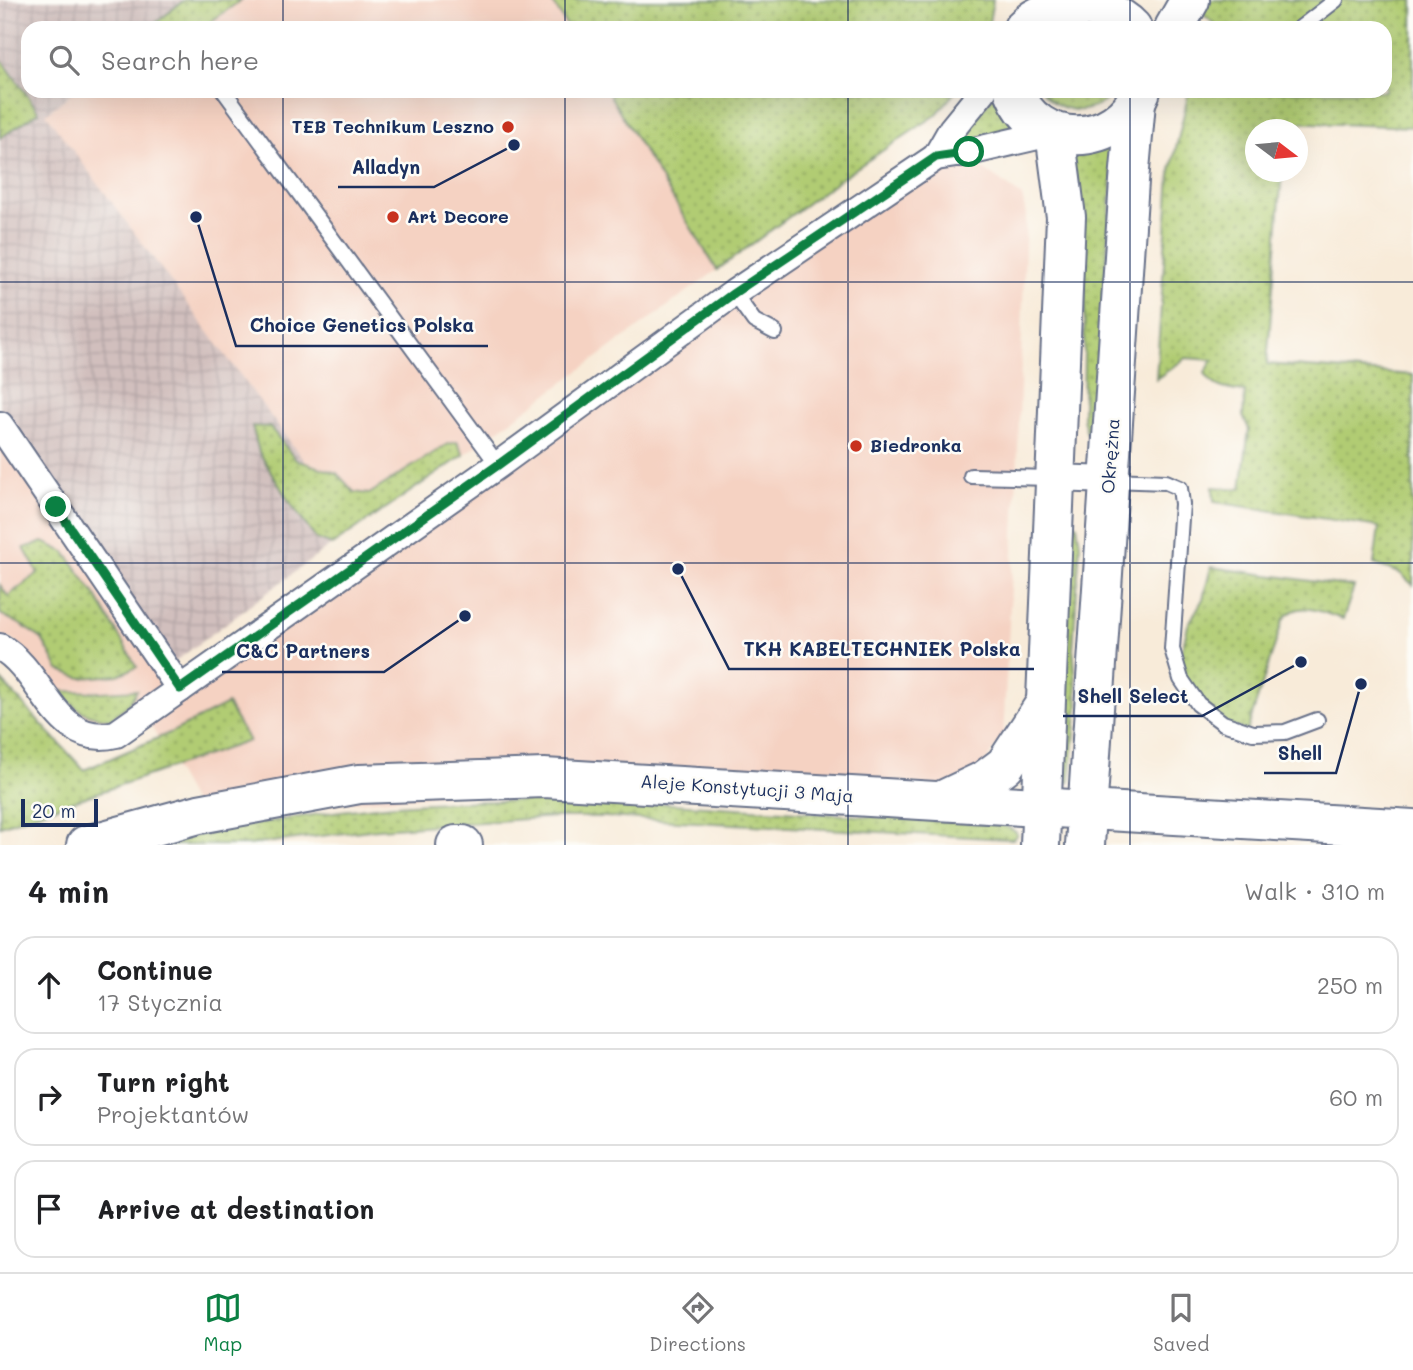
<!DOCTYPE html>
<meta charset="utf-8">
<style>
:root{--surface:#fff;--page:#f6f6f6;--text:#202124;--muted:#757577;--line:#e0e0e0;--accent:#0b8043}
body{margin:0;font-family:Mali,sans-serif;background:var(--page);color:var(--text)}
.compass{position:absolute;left:1245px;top:119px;width:63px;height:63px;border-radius:50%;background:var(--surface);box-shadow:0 7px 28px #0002;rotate:106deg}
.scale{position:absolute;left:21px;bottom:18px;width:77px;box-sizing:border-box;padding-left:7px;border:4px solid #1b2f5e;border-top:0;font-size:19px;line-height:24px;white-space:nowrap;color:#1b2f5e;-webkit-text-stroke:5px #fdfcf7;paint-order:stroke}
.stop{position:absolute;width:21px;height:21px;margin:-16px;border:5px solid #0b8043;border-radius:50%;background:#fff}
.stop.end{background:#0b8043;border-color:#fff;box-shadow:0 2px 7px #0008}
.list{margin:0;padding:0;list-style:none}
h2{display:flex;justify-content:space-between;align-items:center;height:91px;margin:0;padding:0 28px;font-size:30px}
h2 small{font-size:23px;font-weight:400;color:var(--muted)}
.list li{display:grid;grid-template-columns:46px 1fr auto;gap:21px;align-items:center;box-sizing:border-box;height:98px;margin:0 14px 14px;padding:0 14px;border:2px solid var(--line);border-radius:21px}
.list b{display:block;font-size:26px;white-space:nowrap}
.list p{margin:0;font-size:23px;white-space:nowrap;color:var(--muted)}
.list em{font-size:23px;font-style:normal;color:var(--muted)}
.icon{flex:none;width:38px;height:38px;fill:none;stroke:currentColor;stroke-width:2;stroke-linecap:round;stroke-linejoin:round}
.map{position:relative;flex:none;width:1413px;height:845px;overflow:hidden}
.search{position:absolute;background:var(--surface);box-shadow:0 7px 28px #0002;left:21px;right:21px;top:21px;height:77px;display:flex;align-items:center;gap:18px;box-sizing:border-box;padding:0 24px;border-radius:21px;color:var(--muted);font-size:26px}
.sheet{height:427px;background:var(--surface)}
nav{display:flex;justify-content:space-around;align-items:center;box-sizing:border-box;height:98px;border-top:2px solid var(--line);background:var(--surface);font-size:19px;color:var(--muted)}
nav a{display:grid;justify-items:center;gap:4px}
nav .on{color:var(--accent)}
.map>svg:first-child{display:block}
.built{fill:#f5d2c2}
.industrial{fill:url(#industrial-grid)}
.grass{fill:url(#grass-dots);stroke:#667e68;stroke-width:2}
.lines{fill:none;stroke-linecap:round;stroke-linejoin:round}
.lane-casing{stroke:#687189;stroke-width:18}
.street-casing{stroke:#687189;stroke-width:30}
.secondary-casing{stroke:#687189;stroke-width:42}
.lane{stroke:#fff;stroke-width:14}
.street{stroke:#fff;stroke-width:26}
.secondary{stroke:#fff;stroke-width:38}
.route{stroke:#0b8043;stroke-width:9}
.grid{fill:none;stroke:#1b2f5e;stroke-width:2;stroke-opacity:0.55}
.poi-dot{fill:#c8321e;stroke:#fdfcf7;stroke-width:2.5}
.labels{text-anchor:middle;stroke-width:5;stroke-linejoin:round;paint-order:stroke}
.poi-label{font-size:18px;font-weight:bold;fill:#1b2f5e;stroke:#fdfcf7;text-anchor:start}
.street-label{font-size:18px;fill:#1b2f5e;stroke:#fdfcf7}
.leader{fill:none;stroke:#1b2f5e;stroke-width:2.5}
.callout-dot{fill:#1b2f5e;stroke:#fdfcf7;stroke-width:2.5}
.callout-label{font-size:19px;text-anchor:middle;font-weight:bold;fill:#1b2f5e;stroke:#fdfcf7;stroke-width:5;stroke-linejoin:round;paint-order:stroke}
</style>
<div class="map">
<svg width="1413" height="845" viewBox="0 0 1413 845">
<defs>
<pattern id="industrial-grid" width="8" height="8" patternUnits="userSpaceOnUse" patternTransform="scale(1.75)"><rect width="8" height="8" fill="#d1bfbd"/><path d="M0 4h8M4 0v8" fill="none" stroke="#b3a4a5"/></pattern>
<pattern id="grass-dots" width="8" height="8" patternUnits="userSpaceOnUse" patternTransform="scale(1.75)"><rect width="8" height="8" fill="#b1cc73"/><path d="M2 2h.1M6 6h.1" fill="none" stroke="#8fa662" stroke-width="1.8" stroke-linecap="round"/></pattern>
</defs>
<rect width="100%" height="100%" fill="#fdfcf7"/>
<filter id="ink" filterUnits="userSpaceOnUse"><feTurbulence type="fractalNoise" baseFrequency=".0143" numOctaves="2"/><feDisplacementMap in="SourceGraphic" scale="14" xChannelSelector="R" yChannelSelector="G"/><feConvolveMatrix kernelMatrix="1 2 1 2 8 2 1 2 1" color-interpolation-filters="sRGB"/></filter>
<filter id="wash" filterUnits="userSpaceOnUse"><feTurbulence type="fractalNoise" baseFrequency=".00686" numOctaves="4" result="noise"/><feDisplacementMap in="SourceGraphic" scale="28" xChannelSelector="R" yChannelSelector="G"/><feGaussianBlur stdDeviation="1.57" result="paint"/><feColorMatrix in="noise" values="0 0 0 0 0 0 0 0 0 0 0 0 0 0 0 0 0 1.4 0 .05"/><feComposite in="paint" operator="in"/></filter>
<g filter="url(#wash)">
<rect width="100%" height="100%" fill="#f8ebd9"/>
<g class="built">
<polygon points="184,0 551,0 568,28 150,28"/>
<polygon points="74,91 607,91 717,270 464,455 354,528 45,114"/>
<polygon points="969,152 980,167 1022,196 1026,215 1017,477 1003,736 966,790 623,781 199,814 145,714 87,736 17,642 0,634 0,425 180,688 734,293"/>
</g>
<polygon class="industrial" points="0,0 184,0 150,28 28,28 28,91 74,91 46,114 354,528 166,668 0,425"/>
<g class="grass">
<polygon points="184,0 241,0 202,28 150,28"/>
<polygon points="551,0 993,0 988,28 568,28"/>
<path d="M 1190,0 L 1413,0 L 1413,127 L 1286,122 L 1285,129 L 1256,130 L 1256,172 L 1282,172 L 1267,364 L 1413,375 L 1413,585 L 1400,573 L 1374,564 L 1379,527 L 1214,502 L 1213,487 L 1241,489 L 1249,429 L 1243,416 L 1245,392 C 1229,390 1213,389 1205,373 L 1213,360 L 1186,358 L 1156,379 L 1170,175 L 1189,91 L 1385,91 L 1385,28 L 1215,28 L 1216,25 L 1188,3 Z"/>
<polygon points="0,57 39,112 0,138"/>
<polygon points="607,91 956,91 936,115 843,177 717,270"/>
<polygon points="997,91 1029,128 953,148"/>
<path d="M 1042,91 L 1114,91 C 1097,117 1060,116 1042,91 Z"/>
<polygon points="1115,137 1094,436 1091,437 1087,434 1083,419 1085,293 1067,146"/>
<polygon points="252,426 270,427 296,460 337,473 354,492 369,494 446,445 457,442 464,455 332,545 316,539 288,500 259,452"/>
<polygon points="1071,522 1077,525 1080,544 1073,648 1078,705 1070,782 1060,782"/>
<polygon points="43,542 65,552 95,594 137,667 118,675 81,678 59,670 42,639 18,623 0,614 0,585 8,596 38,573 24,548"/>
<path d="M 1211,567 L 1354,587 L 1343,619 C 1323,613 1298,598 1283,620 L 1247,731 L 1223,723 L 1181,679 L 1181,654 L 1188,625 L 1203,599 Z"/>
<polygon points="0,679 84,770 174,731 227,704 249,741 0,826"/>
<path d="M 137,690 L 129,704 L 110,719 C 88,717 73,710 61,691 L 101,692 Z"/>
<path d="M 551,800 L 657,803 L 986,824 C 997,825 1011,825 1017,834 L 1013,839 L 1007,839 L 605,817 L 555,817 L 378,829 L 247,845 L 155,845 C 227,828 301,815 375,807 C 434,801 492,801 551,800 Z"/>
</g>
</g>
<g filter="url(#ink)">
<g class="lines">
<g class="lane-casing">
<g id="lane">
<polyline points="1300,28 1336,0"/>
<polyline points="224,91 498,465"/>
<polyline points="734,293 754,321 775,332"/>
<polyline points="971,476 1053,478"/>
<polyline points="1111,480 1166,482 1180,488 1182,504 1172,649 1181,679 1198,704 1223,723 1253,733 1285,732 1317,720"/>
</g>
</g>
<g class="street-casing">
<g id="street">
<polyline points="936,157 952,129 983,91"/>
<polyline points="0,425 180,689"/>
<polyline points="1055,478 1109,480"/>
<path d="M 0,647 C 45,672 54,749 116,734 L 498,465 L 734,293 L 936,157 L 969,152 L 1055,132"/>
</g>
</g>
<g class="secondary-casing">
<g id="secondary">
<path d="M 1023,28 C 1050,0 1106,0 1132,28"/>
<polyline points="1174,28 1190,0"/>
<path d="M 1014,91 C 1037,151 1117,149 1141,91"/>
<polyline points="945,799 985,780 1005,765 1045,704"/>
<polyline points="86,845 199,814 359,784 544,778 1413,829"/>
<polyline points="456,845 463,845"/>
<polyline points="1040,845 1066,217 1055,132"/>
<polyline points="1085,845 1129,181 1136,102"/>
</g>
</g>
<use href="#lane" class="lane"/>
<use href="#street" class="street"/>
<use href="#secondary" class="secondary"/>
</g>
</g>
<g class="lines" filter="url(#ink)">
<polyline class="route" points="56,507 180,689 498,465 734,293 936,157 969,152"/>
</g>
<path class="grid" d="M 283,0 L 283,28M 565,0 L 565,28M 848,0 L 848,28M 1130,0 L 1130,28M 283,91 L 283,845M 565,91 L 565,845M 848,91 L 848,845M 1130,91 L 1130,845M 0,282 L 1413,282M 0,563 L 1413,563"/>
<g class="poi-dot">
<circle cx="508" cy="127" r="7"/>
<circle cx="393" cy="217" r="7"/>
<circle cx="856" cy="446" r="7"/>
</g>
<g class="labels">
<g class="poi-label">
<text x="494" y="133" text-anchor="end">TEB Technikum Leszno</text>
<text x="407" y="223">Art Decore</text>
<text x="870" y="452">Biedronka</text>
</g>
<g class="street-label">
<text transform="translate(1111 456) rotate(-86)" y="6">Okrężna</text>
<text transform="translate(747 789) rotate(4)" y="6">Aleje Konstytucji 3 Maja</text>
</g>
</g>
<path class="leader" d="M514 145L434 187H338M196 217L236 346H488M678 569L729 669H1034M465 616L384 672H222M1301 662L1202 716H1063M1361 684L1336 773H1264"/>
<g class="callout-dot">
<circle cx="514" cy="145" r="7"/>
<circle cx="196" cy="217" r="7"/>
<circle cx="678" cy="569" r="7"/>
<circle cx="465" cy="616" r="7"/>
<circle cx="1301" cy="662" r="7"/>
<circle cx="1361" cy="684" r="7"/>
</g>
<g class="callout-label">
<text x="386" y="174">Alladyn</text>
<text x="362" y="332">Choice Genetics Polska</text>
<text x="882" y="656">TKH KABELTECHNIEK Polska</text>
<text x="303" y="658">C&amp;C Partners</text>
<text x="1133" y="703">Shell Select</text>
<text x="1300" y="760">Shell</text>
</g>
</svg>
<svg class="compass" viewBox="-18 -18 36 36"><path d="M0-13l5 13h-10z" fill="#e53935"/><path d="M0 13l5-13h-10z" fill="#757577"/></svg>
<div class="scale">20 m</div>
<div class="stop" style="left:969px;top:152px"></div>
<div class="stop end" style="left:56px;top:507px"></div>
<div class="search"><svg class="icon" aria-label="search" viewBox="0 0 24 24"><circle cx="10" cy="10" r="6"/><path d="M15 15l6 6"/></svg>Search here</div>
</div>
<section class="sheet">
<h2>4 min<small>Walk · 310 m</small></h2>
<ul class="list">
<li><svg class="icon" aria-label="ahead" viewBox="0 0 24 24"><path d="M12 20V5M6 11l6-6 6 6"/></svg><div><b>Continue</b><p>17 Stycznia</p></div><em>250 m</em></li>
<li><svg class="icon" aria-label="right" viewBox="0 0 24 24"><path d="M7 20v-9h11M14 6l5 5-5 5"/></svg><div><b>Turn right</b><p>Projektantów</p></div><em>60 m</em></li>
<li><svg class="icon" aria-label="arrive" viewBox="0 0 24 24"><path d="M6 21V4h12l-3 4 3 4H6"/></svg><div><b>Arrive at destination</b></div></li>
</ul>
</section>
<nav>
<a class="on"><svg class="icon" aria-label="map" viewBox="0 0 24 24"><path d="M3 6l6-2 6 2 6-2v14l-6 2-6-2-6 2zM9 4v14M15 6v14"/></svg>Map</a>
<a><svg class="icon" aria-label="directions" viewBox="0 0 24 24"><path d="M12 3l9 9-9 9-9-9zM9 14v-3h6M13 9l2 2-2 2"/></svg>Directions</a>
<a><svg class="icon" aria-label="saved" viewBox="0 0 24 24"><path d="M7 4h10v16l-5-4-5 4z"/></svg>Saved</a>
</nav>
